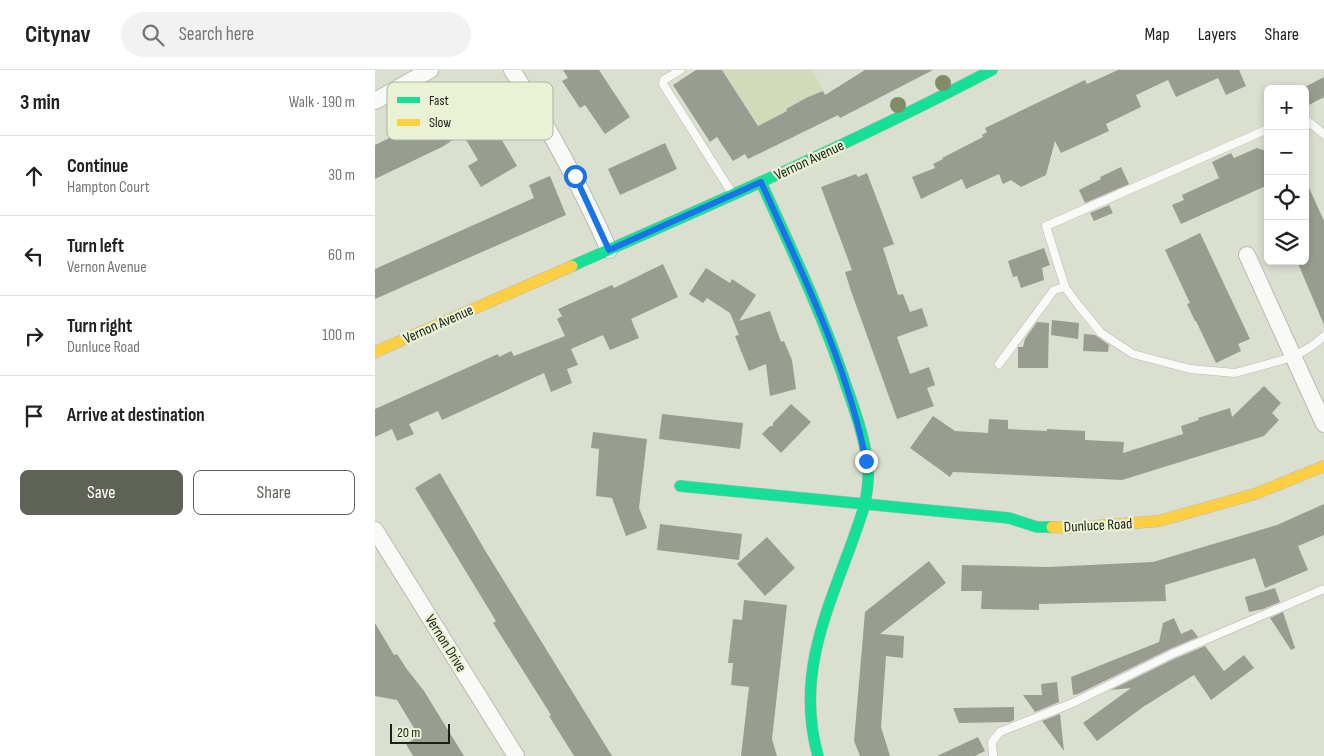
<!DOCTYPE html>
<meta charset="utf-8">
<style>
:root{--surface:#fff;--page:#f2f2f2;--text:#222;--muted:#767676;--line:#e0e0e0;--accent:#5f6357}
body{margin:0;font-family:"Sofia Sans Condensed",sans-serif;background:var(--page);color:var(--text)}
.controls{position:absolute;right:15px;top:15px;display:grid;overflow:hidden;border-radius:8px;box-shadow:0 2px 8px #0003}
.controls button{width:45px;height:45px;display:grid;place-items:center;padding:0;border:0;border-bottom:1px solid var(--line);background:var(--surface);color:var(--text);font:25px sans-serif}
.scale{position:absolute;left:15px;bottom:12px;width:60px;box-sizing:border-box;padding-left:5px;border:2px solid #1d2016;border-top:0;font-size:14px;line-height:18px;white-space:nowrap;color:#1d2016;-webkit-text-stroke:4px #eaf2d6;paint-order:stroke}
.stop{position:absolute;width:15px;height:15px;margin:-11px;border:4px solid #1a73e8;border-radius:50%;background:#fff}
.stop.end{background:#1a73e8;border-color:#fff;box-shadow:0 1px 5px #0008}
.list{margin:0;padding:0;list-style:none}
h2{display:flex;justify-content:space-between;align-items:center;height:65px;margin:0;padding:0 20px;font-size:21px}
h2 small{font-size:16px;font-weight:400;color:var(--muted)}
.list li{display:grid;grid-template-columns:32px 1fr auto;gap:15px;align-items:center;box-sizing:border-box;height:80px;padding:0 20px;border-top:1px solid var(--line)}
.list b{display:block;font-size:19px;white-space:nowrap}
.list p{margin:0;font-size:16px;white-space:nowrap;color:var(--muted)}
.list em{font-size:16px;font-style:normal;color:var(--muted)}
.actions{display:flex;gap:10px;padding:15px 20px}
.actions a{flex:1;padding:11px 0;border:1px solid var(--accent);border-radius:8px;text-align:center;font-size:18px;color:var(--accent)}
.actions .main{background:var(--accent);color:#fff}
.icon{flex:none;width:28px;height:28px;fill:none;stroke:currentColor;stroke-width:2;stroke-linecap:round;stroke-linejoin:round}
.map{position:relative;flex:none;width:949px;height:686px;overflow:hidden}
header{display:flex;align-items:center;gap:30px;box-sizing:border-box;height:70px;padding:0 25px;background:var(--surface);border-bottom:1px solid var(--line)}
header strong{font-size:24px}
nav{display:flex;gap:28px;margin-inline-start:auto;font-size:18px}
.search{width:350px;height:45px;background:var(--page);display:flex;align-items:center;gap:12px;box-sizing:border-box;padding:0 18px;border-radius:28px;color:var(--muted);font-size:19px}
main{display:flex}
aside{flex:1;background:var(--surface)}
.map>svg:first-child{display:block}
.green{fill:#d1dbba}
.building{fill:#999d91}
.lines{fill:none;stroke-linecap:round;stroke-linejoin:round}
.lane-casing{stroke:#b7bbae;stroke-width:9}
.street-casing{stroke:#b7bbae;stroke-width:18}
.fast-casing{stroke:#b7bbae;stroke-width:12}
.slow-casing{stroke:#b7bbae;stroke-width:12}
.lane{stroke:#f9faf8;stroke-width:8}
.street{stroke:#f9faf8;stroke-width:16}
.fast{stroke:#16e098;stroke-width:11}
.slow{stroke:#ffcf43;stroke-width:11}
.tree{fill:#838c66}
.route{stroke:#1a73e8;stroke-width:6}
.labels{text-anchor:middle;stroke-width:4.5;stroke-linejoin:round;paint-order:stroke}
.street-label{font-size:15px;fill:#1d2016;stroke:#eaf2d6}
.key{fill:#eaf2d6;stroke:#acb39c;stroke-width:1}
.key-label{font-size:14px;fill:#1d2016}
</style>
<header>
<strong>Citynav</strong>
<div class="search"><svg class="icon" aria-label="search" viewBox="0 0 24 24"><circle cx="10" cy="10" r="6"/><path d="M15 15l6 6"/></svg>Search here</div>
<nav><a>Map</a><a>Layers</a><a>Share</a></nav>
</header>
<main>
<aside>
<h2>3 min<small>Walk · 190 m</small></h2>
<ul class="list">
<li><svg class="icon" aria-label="ahead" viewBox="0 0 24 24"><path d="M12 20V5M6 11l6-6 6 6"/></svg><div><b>Continue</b><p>Hampton Court</p></div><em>30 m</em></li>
<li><svg class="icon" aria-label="left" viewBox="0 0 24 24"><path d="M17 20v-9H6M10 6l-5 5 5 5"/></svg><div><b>Turn left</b><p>Vernon Avenue</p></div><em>60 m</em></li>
<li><svg class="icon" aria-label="right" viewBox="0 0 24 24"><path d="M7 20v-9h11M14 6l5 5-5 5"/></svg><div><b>Turn right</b><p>Dunluce Road</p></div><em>100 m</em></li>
<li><svg class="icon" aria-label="arrive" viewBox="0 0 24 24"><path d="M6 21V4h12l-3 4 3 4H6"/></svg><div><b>Arrive at destination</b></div></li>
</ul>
<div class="actions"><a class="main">Save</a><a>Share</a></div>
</aside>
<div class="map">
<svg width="949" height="686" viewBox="0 0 949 686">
<rect width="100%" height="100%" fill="#dadfcf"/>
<polygon class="green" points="347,0 437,0 448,20 421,37 420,34 411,38 412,41 383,56"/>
<g class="building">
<polygon points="188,0 224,0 255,47 230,64 210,35 205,38 187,11 193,8"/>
<polygon points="321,0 347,0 383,56 412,41 411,39 433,27 448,21 450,25 490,0 558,0 465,48 463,45 373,89 370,84 358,91 342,67 335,72 298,15"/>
<polygon points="743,0 864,0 871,16 851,25 843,8 801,27 793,10 761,25 766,37 731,54 734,61 686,83 680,71 671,105 646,117 636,110 628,114 624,104 591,119 587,109 546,129 537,107 560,98 558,94 568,89 567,88 608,67 607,65 612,62 610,58 710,10 712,14"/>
<polygon points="949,7 949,27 930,37 930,17"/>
<polygon points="89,12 115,54 117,53 142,96 106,117 93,96 103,90 87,63 69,76 0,109 0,75 39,56 41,59 73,39 66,27"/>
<polygon points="290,73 302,99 245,125 233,99"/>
<polygon points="882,78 893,82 893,115 806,154 797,135 809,130 807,125 844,108 837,92 856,83 859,88"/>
<polygon points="746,97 754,114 710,133 704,120 726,109 725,107"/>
<polygon points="492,103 519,174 508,178 523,225 528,224 535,242 547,238 553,256 522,267 535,304 554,297 560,315 552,318 559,336 522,349 476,221 470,202 477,200 446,117 481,104 483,107"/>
<polygon points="175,106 191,145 0,229 0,199 159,128 154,115"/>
<polygon points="930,109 949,151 949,255 922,191 930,191"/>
<polygon points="734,135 738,143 719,151 715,143"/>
<polygon points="825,163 875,269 863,274 866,281 841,293 821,251 820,251 812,234 815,233 790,180"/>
<polygon points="669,178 675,195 667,198 669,210 646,218 642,206 638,207 633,191"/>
<polygon points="288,194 303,227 256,249 264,268 235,280 228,265 196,279 203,295 192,299 197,313 176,322 169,303 67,350 63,341 34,354 39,364 22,371 17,359 0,367 0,339 123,284 124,287 136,281 139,286 190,266 182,249 187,246 183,239 237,215 239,218"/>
<polygon points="331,198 355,213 357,209 381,225 364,251 395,241 406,272 409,271 417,290 421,319 395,326 391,294 374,301 360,266 364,265 355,243 332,228 328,233 314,224"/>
<polygon points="677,250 704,253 703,269 676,265"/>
<polygon points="662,252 674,253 673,298 643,298 643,277 648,277 650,269"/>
<polygon points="709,264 720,265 734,275 733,282 708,281"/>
<polygon points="889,316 906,333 897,343 904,350 889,366 747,410 578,402 575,407 535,378 558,346 580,361 613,363 614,349 633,350 633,359 672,361 672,359 710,361 710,370 749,372 748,383 808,364 806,356 824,350 823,348 855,338 857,347"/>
<polygon points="416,334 436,352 406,383 387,364 395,356 398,356 398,353"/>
<polygon points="287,344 368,353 365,379 284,369"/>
<polygon points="218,362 272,369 264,438 272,458 251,466 237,428 221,426 224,379 216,378"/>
<polygon points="65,403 111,482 237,686 199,686 174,646 176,645 118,553 121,551 40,418"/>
<polygon points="949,434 949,465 923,476 933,500 890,518 880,488 790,515 791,531 664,534 664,540 606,539 607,521 586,521 587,495 673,497 778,492 902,455"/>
<polygon points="285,454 367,464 364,490 282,480"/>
<polygon points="392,467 420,498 390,526 362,494"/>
<polygon points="554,491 571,513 505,564 529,566 528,588 511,586 506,657 515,686 485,686 479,671 490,542"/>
<polygon points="900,518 905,532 888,539 874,542 870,527"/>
<polygon points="369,530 412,535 397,669 402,686 366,686 374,617 356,615 358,593 353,593 358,549 367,550"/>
<polygon points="908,542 920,578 916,580 895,548"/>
<polygon points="799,548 806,564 817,559 823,567 795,579 703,624 698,625 696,607 784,572 788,553"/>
<polygon points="0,553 19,585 22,584 31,598 49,621 89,686 38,686 31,674 44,666 22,630 0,626"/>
<polygon points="830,576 849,601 869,585 879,598 836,630 819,605 768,637 722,671 708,653 756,618 736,620 799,589"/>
<polygon points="682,612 684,632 660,642 648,625 667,625 666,614"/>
<polygon points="639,637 639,650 635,652 584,653 578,638"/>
<polygon points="685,644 689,681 667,651"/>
<polygon points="603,667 610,681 600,686 562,686"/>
</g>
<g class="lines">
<g class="lane-casing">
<g id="lane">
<polyline points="305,0 289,10 288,14 357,123"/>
<polyline points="930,49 949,64"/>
<polyline points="893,59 671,156 690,217 703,235 726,263 758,284 815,299 860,303 918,287 937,276 949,266"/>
<polyline points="624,294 679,220 690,217"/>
<polyline points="618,686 617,672 625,662 700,632 797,584 949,519"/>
</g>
</g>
<g class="street-casing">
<g id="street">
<path d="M 137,0 C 174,58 206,117 234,180"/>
<polyline points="0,31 55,0"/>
<polyline points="872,185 949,354"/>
<polyline points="0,460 141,686"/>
</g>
</g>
<g class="fast-casing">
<g id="fast">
<path d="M 386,112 C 417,180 449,248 472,318 C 481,344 491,372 493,399 C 494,412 492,424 489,437 C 463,522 417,593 443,686"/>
<path d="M 197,196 C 338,134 480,72 617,0"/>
<polyline points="305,416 634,448 662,457 677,457"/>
</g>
</g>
<g class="slow-casing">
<g id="slow">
<polyline points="0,282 197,196"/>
<polyline points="677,457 695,458 784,451 880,424 949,396"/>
</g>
</g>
<use href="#lane" class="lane"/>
<use href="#street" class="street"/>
<use href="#fast" class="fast"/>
<use href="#slow" class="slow"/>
</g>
<g class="tree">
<circle cx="568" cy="13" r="8"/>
<circle cx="523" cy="35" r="8"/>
</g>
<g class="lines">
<path class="route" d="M 200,106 L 234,180 L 386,112 C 427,203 472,293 491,391"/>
</g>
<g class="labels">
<g class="street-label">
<text transform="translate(434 90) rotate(-25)" y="5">Vernon Avenue</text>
<text transform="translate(63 254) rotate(-24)" y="5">Vernon Avenue</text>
<text transform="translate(723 455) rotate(-3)" y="5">Dunluce Road</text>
<text transform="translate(71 573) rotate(58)" y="5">Vernon Drive</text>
</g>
</g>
<rect x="12" y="12" width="166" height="58" rx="8" class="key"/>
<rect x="22" y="27" width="23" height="6" fill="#16e098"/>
<rect x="22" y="49" width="23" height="7" fill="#ffcf43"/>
<g class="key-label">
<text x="54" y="35">Fast</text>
<text x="54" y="57">Slow</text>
</g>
</svg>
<div class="controls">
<button>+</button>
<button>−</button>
<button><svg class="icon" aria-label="locate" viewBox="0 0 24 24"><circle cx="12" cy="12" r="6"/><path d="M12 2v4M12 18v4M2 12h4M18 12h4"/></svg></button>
<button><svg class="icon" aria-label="layers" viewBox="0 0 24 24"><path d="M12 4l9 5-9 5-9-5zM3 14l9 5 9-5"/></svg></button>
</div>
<div class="scale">20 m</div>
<div class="stop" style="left:200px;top:106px"></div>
<div class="stop end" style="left:491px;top:391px"></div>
</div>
</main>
